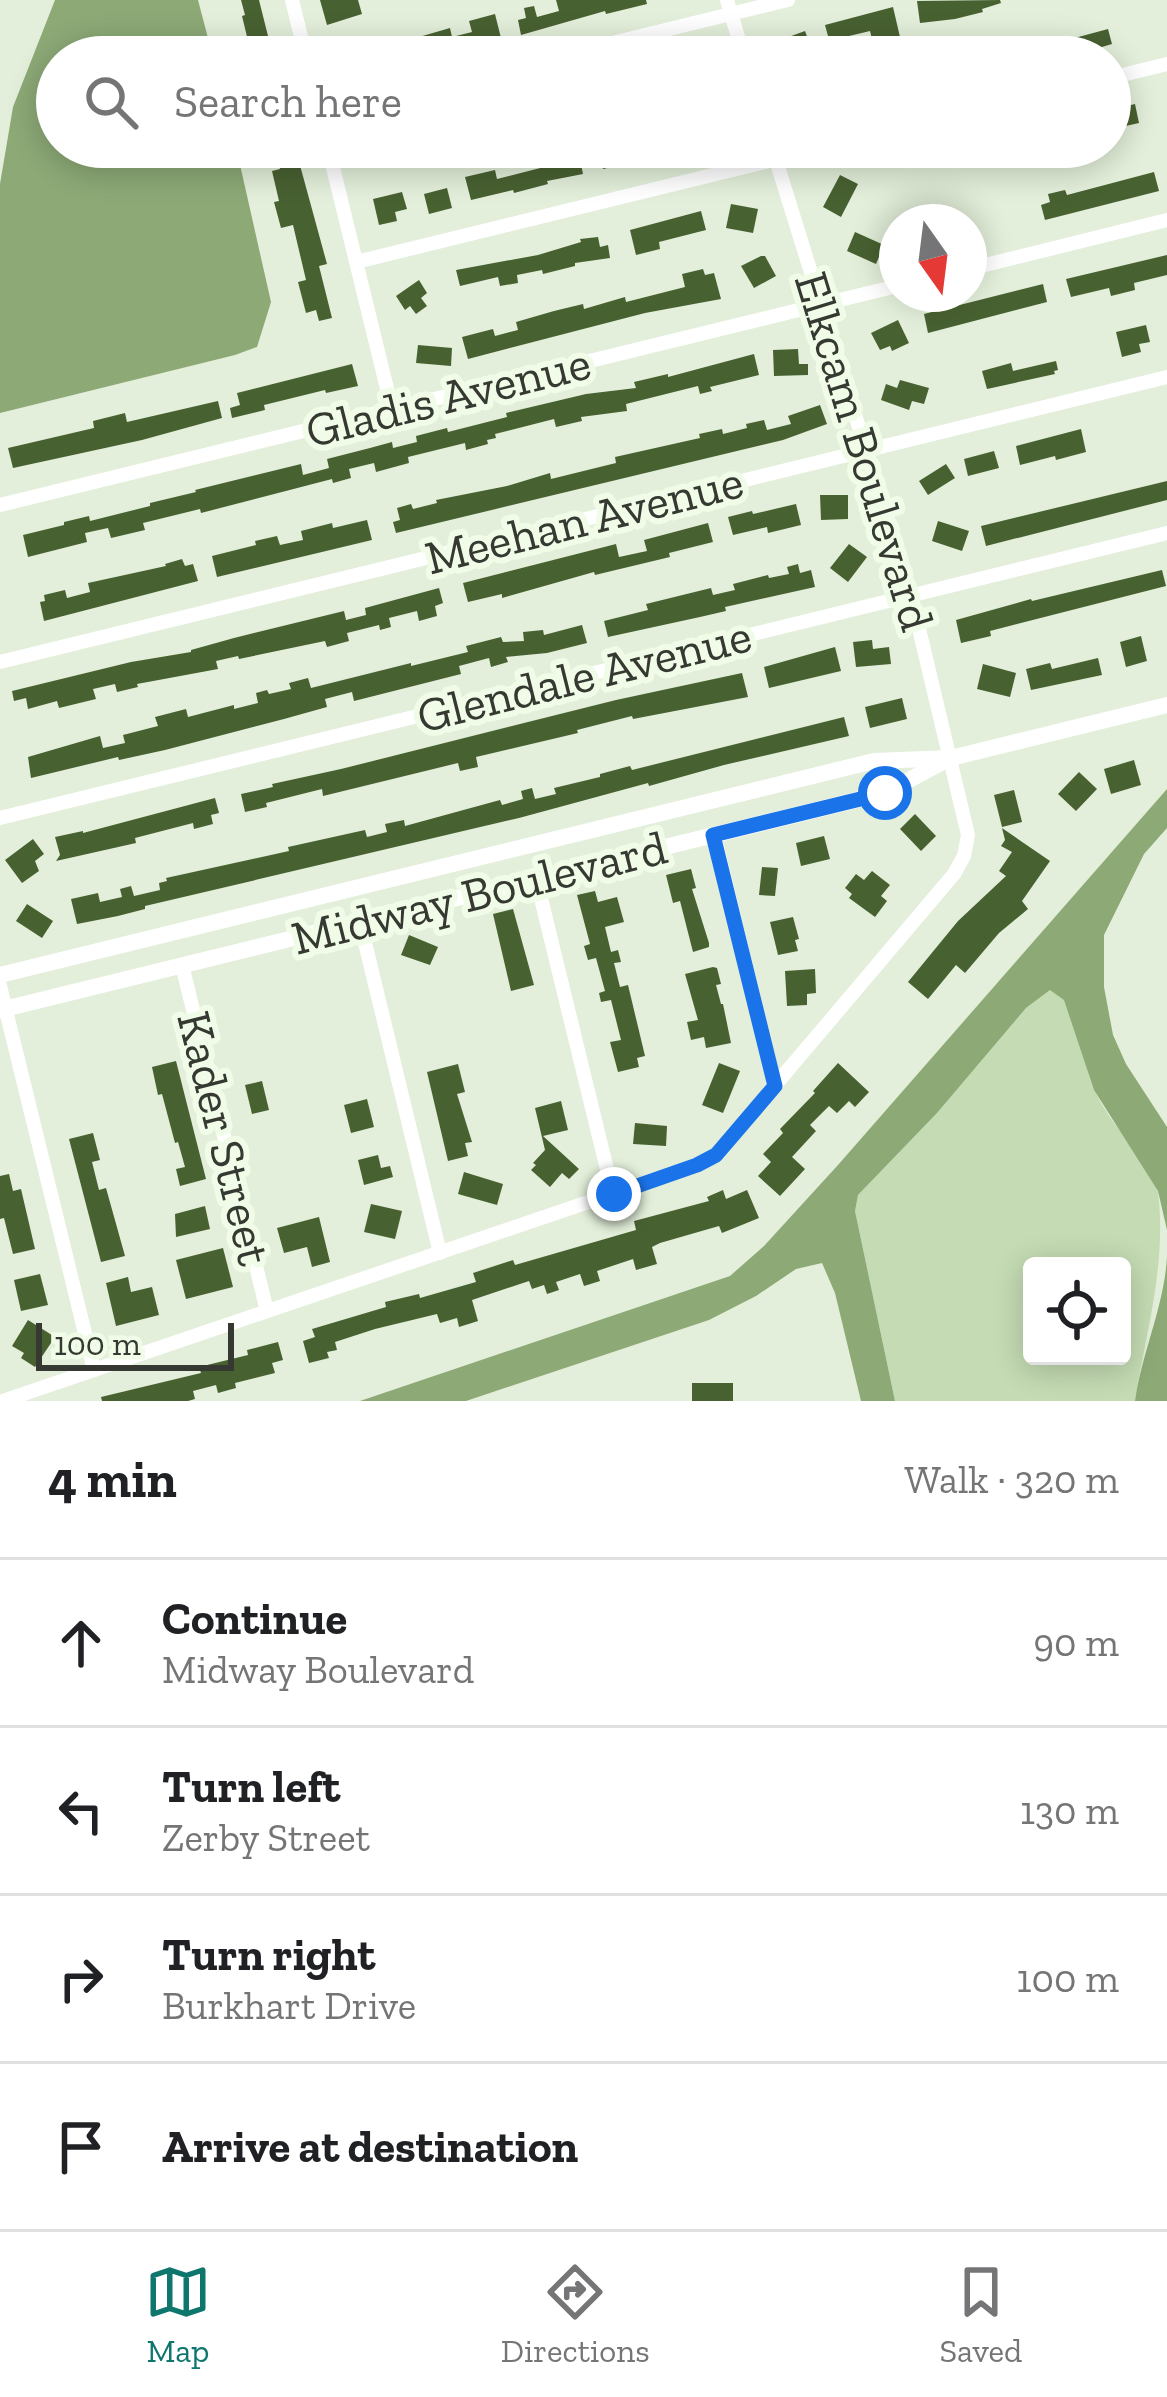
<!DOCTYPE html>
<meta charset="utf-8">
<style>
:root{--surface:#fff;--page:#f2f2f2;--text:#202124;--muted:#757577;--line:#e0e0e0;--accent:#0f766e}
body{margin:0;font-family:"Zilla Slab",serif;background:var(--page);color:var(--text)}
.controls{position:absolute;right:36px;bottom:36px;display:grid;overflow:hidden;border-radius:12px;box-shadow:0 6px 30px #0003}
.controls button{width:108px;height:108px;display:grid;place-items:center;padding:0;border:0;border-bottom:3px solid var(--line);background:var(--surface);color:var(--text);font:60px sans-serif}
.compass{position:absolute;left:879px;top:204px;width:108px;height:108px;border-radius:50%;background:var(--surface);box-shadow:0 6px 30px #0003;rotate:166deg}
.scale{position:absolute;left:36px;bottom:30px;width:198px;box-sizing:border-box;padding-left:12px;border:6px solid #353931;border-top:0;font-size:33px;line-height:42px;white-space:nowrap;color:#353931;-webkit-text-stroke:9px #f0fce7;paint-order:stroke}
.stop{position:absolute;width:36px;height:36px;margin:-27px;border:9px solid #1a73e8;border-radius:50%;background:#fff}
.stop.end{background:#1a73e8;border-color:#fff;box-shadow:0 3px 12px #0008}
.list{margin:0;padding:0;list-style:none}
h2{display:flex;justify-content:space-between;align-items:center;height:156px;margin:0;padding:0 48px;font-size:51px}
h2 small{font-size:39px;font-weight:400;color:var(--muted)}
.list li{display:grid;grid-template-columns:78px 1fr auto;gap:36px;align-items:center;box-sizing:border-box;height:168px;padding:0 48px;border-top:3px solid var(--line)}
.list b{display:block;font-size:45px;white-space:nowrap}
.list p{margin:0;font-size:39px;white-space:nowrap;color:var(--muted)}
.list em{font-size:39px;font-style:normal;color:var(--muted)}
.icon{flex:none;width:66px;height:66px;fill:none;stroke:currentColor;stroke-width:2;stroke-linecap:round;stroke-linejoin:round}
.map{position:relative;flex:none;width:1167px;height:1401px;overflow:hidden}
.search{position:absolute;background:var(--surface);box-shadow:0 6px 30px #0003;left:36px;right:36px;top:36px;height:132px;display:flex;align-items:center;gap:30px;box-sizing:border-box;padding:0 42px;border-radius:66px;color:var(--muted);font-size:45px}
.sheet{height:828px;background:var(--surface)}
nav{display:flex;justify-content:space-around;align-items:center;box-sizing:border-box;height:168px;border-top:3px solid var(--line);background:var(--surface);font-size:33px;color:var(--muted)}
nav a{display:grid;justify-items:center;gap:6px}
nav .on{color:var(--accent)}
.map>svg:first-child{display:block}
.green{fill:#c4dbb3;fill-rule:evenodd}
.water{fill:#8ca976}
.building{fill:#486131}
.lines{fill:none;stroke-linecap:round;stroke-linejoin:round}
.minor{stroke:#fff;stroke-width:14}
.tertiary{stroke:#fff;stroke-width:16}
.route{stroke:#1a73e8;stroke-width:15}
.labels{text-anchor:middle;stroke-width:12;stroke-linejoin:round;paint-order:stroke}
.street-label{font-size:48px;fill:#353931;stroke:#f0fce7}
</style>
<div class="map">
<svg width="1167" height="1401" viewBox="0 0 1167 1401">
<rect width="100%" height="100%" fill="#e3efda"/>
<path class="green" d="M 1050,990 C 1053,991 1063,998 1065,1001 C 1077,1019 1084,1066 1094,1089 C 1110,1126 1144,1154 1158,1192 C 1167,1263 1146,1332 1135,1401 L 895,1401 L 855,1211 L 858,1195 L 937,1113 L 1026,1008 ZM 1032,1266 L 1122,1266 L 1122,1356 L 1032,1356 Z"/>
<g class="water">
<polygon points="55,0 198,0 213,57 57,57 57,147 236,147 271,302 257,347 235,355 0,413 0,184 13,107"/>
<polygon points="1167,789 1167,828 1144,854 1104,935 1104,987 1113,1035 1126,1064 1167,1127 1167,1230 1158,1191 1094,1090 1064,1000 1050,990 1026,1008 937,1113 858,1195 855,1211 895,1401 861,1401 835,1293 822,1263 796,1269 756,1296 709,1320 466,1401 360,1401 730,1276 764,1246 838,1165"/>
<path d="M 1167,1257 L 1167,1401 L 1135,1401 C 1142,1352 1164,1307 1167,1257 Z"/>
</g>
<g class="building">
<polygon points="241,0 259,0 270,44 250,49 242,16 245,15"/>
<polygon points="320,0 358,0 362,14 327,25"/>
<polygon points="556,0 646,0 647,4 606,14 605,11 521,35 518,20 526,18 524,8 534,6 537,17 559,11"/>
<polygon points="1000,0 1001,3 982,9 983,12 955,19 920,23 917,1"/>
<polygon points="893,7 900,37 873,43 870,31 845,37 846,44 831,47 825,25"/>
<polygon points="495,14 501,38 429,57 383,57 381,48 450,28 452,37 472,32 469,21"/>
<polygon points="1108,29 1112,44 1068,57 1019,57 1019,53"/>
<polygon points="805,31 812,50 792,57 777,57 772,43"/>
<polygon points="1135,104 1139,123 1112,129 1110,110"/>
<polygon points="286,147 295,147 327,264 319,266 332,318 319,321 316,310 306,313 298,282 306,280 293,225 281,228 274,202 279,201 272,171 280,169 275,150"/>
<polygon points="597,147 680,147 681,151 603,169"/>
<polygon points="579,154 583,174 547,181 548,184 514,193 513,190 471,200 465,177 495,170 497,179 556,164 555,158"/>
<polygon points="1154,172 1159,191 1045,220 1041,205 1050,202 1048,194 1065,190 1067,195"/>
<polygon points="840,175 858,184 841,217 823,207"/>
<polygon points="447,188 452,208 429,214 424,194"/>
<polygon points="402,192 407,209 395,212 397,221 379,225 373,199"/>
<polygon points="731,204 758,209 753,233 726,228"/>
<polygon points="701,211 706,230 659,242 660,249 636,255 630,230"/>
<polygon points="855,232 884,245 876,264 847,251"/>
<polygon points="598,237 600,247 608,245 610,258 575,263 575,266 543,274 542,270 517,275 518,283 500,286 498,277 460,286 456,270 538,255 581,242 580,239"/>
<polygon points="1167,255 1167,275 1134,283 1135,290 1111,296 1109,288 1071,297 1066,279"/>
<polygon points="761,256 765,256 776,276 754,288 741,266"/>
<polygon points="703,269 705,275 714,273 721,299 645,313 468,359 462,337 493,329 495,336 518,330 516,322 554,311 583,304 584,309 625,297 626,302 685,287 682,274"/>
<polygon points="419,280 427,293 421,298 427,306 416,314 410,306 405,310 396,296"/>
<polygon points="1043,284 1047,302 928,333 924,314"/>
<polygon points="898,320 909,343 892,351 890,346 880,350 871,333"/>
<polygon points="1146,325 1150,342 1139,344 1141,352 1122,357 1116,332"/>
<polygon points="418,345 452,348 451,366 416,363"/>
<polygon points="798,349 799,364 808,364 808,375 774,376 773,350"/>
<polygon points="754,354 759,375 710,387 712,391 700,394 698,386 626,404 627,411 581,417 582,421 556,427 554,419 495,434 496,438 487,440 488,444 466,450 465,443 408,457 409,463 376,472 374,463 349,469 351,478 333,483 332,479 201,513 200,509 143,523 145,530 111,538 108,528 85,533 87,542 28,557 23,535 64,525 64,522 89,516 90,521 150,506 150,503 196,492 195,490 301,464 303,475 329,468 327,459 370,448 392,442 393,448 417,442 416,436 447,428 448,432 507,417 506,413 586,394 636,388 634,382 668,374 668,377"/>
<polygon points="1056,361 1058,370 1054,371 1055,374 987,389 982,371 1011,363 1013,371"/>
<polygon points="352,364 358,386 326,393 325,390 264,405 265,410 232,418 230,408 240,405 237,393"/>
<polygon points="900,380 929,388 924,404 912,401 909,410 881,400 886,384 897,388"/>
<polygon points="218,401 222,418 142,440 13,468 8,448 94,428 93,421 125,413 127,422"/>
<polygon points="820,405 827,424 783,440 396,533 393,522 400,520 397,508 411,504 413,509 437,503 436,500 507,486 550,473 551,479 616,463 615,457 700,438 699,434 722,429 723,434 747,428 746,424 764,420 767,430 791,424 788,416"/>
<polygon points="1081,429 1086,452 1056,460 1055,456 1020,465 1016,446"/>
<polygon points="994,451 999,468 968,476 964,459"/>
<polygon points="946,464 955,478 928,495 919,481"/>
<polygon points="1167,481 1167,500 986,546 981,526"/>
<polygon points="820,495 848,495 848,519 821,520"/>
<polygon points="796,504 801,525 768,533 767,527 733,535 728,517 752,511 753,514"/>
<polygon points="367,520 372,540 217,577 212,556 256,545 255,541 277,536 280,545 303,540 301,531 332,523 333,528"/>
<polygon points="938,521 969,531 962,551 932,541"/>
<polygon points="708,523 713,542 669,553 670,557 595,575 594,572 502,598 502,594 468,602 463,583 616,544 619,557 647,551 644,540"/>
<polygon points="849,544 867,557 848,582 830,568"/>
<polygon points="182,559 185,566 193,564 198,581 44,621 40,602 45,601 44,595 65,590 67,598 90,592 88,583 166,566 165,564"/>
<polygon points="798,564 800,573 811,570 815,587 725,607 726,611 700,617 608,637 604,621 648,610 646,604 711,588 713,595 735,590 733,584 768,575 769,578 789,574 787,567"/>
<polygon points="1162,570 1166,586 990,631 991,636 961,643 956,620 1031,599 1032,601"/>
<polygon points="439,588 443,603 435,606 437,616 419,621 417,611 389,618 391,627 380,630 379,625 347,633 349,641 327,647 325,641 239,659 238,656 216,661 218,669 137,684 138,687 117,692 115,684 93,689 96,699 59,708 57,701 28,709 26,698 14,701 12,691 131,662 191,652 191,650 234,638 344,611 346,620 366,615 365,608"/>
<polygon points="582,625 587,643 547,653 506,657 508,662 491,667 489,658 459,666 461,674 354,701 352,692 325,699 327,707 284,719 165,750 119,760 118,757 31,778 28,757 100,736 103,748 125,743 123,735 158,726 155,717 186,709 188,717 234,705 234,709 258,703 256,693 267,690 269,694 291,689 289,683 308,678 311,688 411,663 411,666 468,652 466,646 501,637 503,642 524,641 523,632 543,630 544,635"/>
<polygon points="1141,636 1147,661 1126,667 1120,642"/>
<polygon points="872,640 873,649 889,647 891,664 856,667 853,642"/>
<polygon points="835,647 841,671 769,688 764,667"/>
<polygon points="1098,658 1102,675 1031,690 1026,669 1050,663 1052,669"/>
<polygon points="983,664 1016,673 1010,697 977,689"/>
<polygon points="742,673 748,697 633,719 632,716 577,730 578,733 476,757 478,767 460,771 458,763 323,796 322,789 266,803 267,807 245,812 241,794 273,787 272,784 341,769 616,700"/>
<polygon points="902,698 907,719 870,728 865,707"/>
<polygon points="844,717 849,736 724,765 649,786 648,783 519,818 145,906 145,909 118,916 77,924 71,899 98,893 100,902 122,897 120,889 131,886 134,896 160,890 159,883 167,881 166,878 289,851 288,847 365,830 367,837 387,832 385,824 404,820 405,826 500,800 502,805 523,799 521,791 532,788 535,799 556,794 554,788 600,777 600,774 630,766 632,770"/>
<polygon points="1134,760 1141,785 1111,794 1104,769"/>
<polygon points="1079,772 1097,789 1076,811 1058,794"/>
<polygon points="1014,790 1022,822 1002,827 994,795"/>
<polygon points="215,798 219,813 211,815 213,824 194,829 193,823 135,838 136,843 56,861 60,855 55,837 83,831 83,833"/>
<polygon points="915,814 936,836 921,851 900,829"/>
<polygon points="1002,828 1050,861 1022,901 1028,909 999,933 965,973 956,965 928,999 908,982 958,921 1006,876 999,871 1012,852 1001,846 1005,840"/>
<polygon points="824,836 830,859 801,866 796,843"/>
<polygon points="33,839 44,854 35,861 39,871 22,883 5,860"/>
<polygon points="762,867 778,868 775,896 759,895"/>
<polygon points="691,869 696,888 692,889 709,943 709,947 693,952 680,901 673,903 666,875"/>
<polygon points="872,871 890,885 881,896 887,901 875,917 849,898 852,894 845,888 856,874 864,880"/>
<polygon points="595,891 598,902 617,897 624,922 605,927 611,952 618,950 621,962 614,963 620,987 628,985 645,1056 637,1058 639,1067 618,1072 610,1042 621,1040 611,1000 601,1002 599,993 605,991 596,958 588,960 584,946 590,944 577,895"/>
<polygon points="27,904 53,921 42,938 16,921"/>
<polygon points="513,909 534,985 511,991 493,914"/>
<polygon points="793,917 799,939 795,940 798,951 778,955 770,922"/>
<polygon points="409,935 438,947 430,965 401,955"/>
<polygon points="713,967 717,968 721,984 716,985 721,1004 723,1004 731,1043 706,1048 704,1037 691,1040 687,1022 698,1020 685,974"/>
<polygon points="815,969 816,993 807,994 807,1005 787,1006 785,971"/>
<polygon points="176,1061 206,1179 180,1186 176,1169 185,1167 178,1142 175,1143 162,1094 158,1095 152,1067"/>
<polygon points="719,1063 740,1071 723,1113 702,1105"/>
<polygon points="838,1063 869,1092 855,1107 849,1101 837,1113 829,1106 810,1125 816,1131 792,1157 805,1169 780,1196 758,1176 771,1162 763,1154 783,1133 780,1129 815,1093 813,1091"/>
<polygon points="458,1064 465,1092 457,1094 472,1142 465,1143 468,1156 448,1161 427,1072"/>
<polygon points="262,1081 269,1110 252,1114 245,1085"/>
<polygon points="367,1099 374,1127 351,1133 344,1105"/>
<polygon points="561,1101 568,1130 543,1136 579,1169 569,1179 562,1173 550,1187 531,1170 536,1165 533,1163 545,1150 535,1108"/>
<polygon points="635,1123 667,1126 666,1146 633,1144"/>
<polygon points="93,1133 100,1160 92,1162 99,1190 106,1188 125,1256 101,1262 69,1139"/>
<polygon points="378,1155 381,1168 390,1166 393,1177 364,1185 358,1160"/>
<polygon points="464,1172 503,1184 497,1205 458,1194"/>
<polygon points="9,1174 13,1191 21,1189 35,1249 13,1254 4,1218 0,1219 0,1176"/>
<polygon points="723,1190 726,1199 747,1190 759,1218 722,1233 719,1226 660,1243 652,1247 657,1264 636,1270 633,1259 597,1271 600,1281 584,1286 580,1274 556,1282 559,1290 547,1294 544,1285 532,1289 529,1281 472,1300 478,1321 459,1327 457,1318 440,1323 437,1314 375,1329 335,1342 337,1350 327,1352 329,1358 309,1363 303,1341 315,1337 312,1329 386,1307 385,1302 419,1294 420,1298 476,1282 473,1273 513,1260 515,1265 636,1230 634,1221 709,1201 707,1197"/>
<polygon points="371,1204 402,1211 395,1239 364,1232"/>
<polygon points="205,1206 210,1229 176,1237 175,1214"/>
<polygon points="319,1217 330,1262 312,1267 307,1247 284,1253 277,1228"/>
<polygon points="223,1248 233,1287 186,1299 176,1260"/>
<polygon points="40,1274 48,1305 21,1311 14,1280"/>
<polygon points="128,1277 131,1292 152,1287 159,1315 116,1326 106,1283"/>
<polygon points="28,1320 55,1337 35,1367 21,1358 24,1353 12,1346"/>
<polygon points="278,1342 283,1360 272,1363 275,1373 235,1383 236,1388 218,1393 216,1385 193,1391 195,1399 188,1401 102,1401 101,1397 201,1373 199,1367 248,1355 247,1350"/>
<rect x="692" y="1383" width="41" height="18"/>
</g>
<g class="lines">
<g class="minor">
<polyline points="292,0 306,57"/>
<polyline points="727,0 744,57"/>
<polyline points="555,57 788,0"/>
<polyline points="1110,78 1167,64"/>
<polyline points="328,147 392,409"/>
<polyline points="356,262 827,147"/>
<polyline points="969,269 1167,220"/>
<polyline points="0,505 897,286"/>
<polyline points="0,662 1167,377"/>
<polyline points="0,818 1167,533"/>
<polyline points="714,834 775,1086"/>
<polyline points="536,878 613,1194"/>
<polyline points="360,922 440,1253"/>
<polyline points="182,965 267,1311"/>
<polyline points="0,986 94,1370"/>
<polyline points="3,1401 697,1165 716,1155 954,874 964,856 968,835 911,595 772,147"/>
</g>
<g class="tertiary">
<polyline points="0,975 874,761 951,758 1167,705"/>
<polyline points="0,1010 885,793 950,758"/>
</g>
</g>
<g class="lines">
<polyline class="route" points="614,1194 697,1165 716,1155 775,1086 713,835 885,793"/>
</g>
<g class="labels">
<g class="street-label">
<text transform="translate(448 396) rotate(-14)" y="17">Gladis Avenue</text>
<text transform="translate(865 451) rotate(73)" y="17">Elkcam Boulevard</text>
<text transform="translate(584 519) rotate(-14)" y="17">Meehan Avenue</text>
<text transform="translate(584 675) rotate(-14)" y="17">Glendale Avenue</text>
<text transform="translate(479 892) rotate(-14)" y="17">Midway Boulevard</text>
<text transform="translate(225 1138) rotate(76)" y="17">Kader Street</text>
</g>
</g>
</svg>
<div class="controls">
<button><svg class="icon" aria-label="locate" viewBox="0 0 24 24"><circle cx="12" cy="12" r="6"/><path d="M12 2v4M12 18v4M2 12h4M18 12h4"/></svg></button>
</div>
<svg class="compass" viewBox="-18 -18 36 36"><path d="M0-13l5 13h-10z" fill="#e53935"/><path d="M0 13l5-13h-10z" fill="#757577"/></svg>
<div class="scale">100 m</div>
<div class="stop" style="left:885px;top:793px"></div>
<div class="stop end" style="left:614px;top:1194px"></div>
<div class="search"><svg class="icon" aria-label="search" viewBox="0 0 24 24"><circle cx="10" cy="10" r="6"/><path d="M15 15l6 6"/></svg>Search here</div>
</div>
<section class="sheet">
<h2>4 min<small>Walk · 320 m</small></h2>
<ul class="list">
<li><svg class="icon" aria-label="ahead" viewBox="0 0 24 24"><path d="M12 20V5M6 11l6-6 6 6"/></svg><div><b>Continue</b><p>Midway Boulevard</p></div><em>90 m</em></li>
<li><svg class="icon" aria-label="left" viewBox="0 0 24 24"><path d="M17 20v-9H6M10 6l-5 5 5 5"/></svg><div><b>Turn left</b><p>Zerby Street</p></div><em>130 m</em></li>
<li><svg class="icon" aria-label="right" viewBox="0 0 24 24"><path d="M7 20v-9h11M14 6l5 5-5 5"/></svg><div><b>Turn right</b><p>Burkhart Drive</p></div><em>100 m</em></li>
<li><svg class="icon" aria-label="arrive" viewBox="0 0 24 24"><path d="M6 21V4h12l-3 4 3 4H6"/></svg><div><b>Arrive at destination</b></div></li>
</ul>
</section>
<nav>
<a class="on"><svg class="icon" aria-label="map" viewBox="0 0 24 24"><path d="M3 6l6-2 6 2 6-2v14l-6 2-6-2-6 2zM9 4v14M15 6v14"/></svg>Map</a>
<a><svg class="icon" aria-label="directions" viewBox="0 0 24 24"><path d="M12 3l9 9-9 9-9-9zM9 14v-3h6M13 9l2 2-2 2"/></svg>Directions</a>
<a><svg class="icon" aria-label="saved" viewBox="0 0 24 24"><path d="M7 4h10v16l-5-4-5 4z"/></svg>Saved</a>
</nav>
